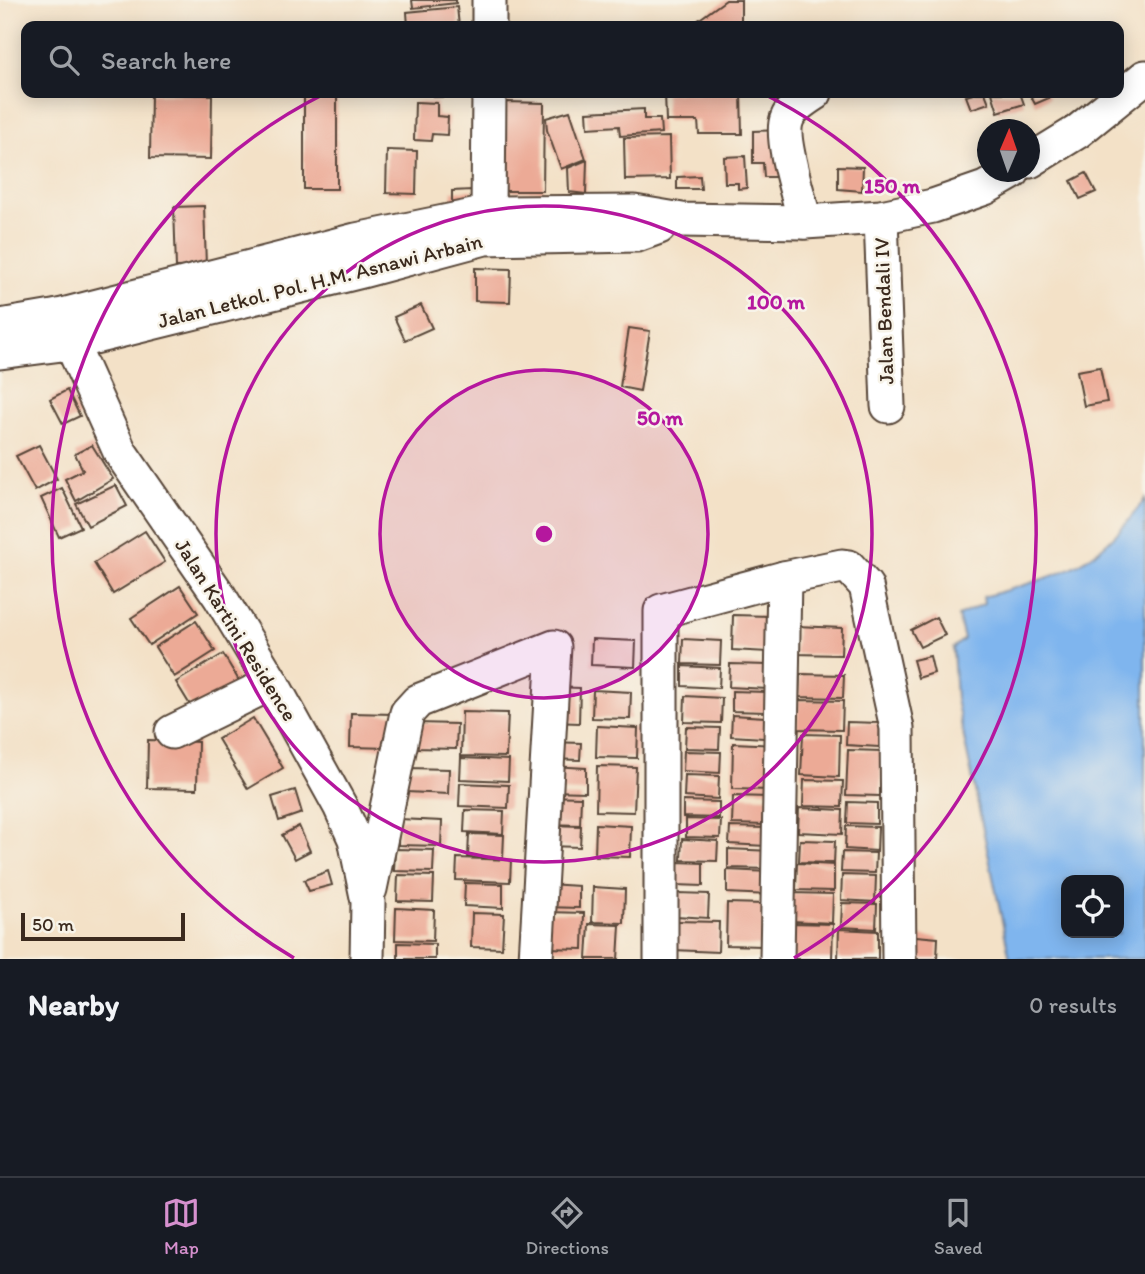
<!DOCTYPE html>
<style>
:root{--surface:#171b24;--page:#20242c;--text:#f1f3f6;--muted:#9ea1a6;--line:#363941;--accent:#d690ce}
body{margin:0;font-family:Itim,sans-serif;background:var(--page);color:var(--text)}
.controls{position:absolute;right:21px;bottom:21px;display:grid;overflow:hidden;border-radius:14px;box-shadow:0 4px 18px #0003}
.controls button{width:63px;height:63px;display:grid;place-items:center;padding:0;border:0;border-bottom:2px solid var(--line);background:var(--surface);color:var(--text);font:35px sans-serif}
.compass{position:absolute;left:977px;top:119px;width:63px;height:63px;border-radius:50%;background:var(--surface);box-shadow:0 4px 18px #0003;rotate:2deg}
.scale{position:absolute;left:21px;bottom:18px;width:164px;box-sizing:border-box;padding-left:7px;border:4px solid #3b2a1e;border-top:0;font-size:19px;line-height:24px;white-space:nowrap;color:#3b2a1e;-webkit-text-stroke:5px #f7f3e8;paint-order:stroke}
.list{margin:0;padding:0;list-style:none}
h2{display:flex;justify-content:space-between;align-items:center;height:91px;margin:0;padding:0 28px;font-size:30px}
h2 small{font-size:23px;font-weight:400;color:var(--muted)}
.icon{flex:none;width:38px;height:38px;fill:none;stroke:currentColor;stroke-width:2;stroke-linecap:round;stroke-linejoin:round}
.map{position:relative;flex:none;width:1145px;height:959px;overflow:hidden}
.search{position:absolute;background:var(--surface);box-shadow:0 4px 18px #0003;left:21px;right:21px;top:21px;height:77px;display:flex;align-items:center;gap:18px;box-sizing:border-box;padding:0 24px;border-radius:14px;color:var(--muted);font-size:26px}
.sheet{height:217px;background:var(--surface)}
nav{display:flex;justify-content:space-around;align-items:center;box-sizing:border-box;height:98px;border-top:2px solid var(--line);background:var(--surface);font-size:19px;color:var(--muted)}
nav a{display:grid;justify-items:center;gap:4px}
nav .on{color:var(--accent)}
.map>svg:first-child{display:block}
.water{fill:#7fb5ee;stroke:#5d7086;stroke-width:2;fill-rule:evenodd}
.building{fill:#ecaa96}
.lines{fill:none;stroke-linecap:round;stroke-linejoin:round}
.minor-casing{stroke:#574537;stroke-width:37}
.minor{stroke:#fff;stroke-width:33}
.ring{fill:none;stroke:#b5179e;stroke-width:3.5}
.labels{text-anchor:middle;stroke-width:5;stroke-linejoin:round;paint-order:stroke}
.street-label{font-size:21px;fill:#3b2a1e;stroke:#f7f3e8}
.centre{fill:#b5179e;stroke:#f7f3e8;stroke-width:3.5}
.ring-label{font-size:21px;text-anchor:middle;font-weight:bold;fill:#b5179e;stroke:#f7f3e8;stroke-width:5;stroke-linejoin:round;paint-order:stroke}
</style>
<div class="map">
<svg width="1145" height="959" viewBox="0 0 1145 959">
<rect width="100%" height="100%" fill="#f7f3e8"/>
<filter id="ink" filterUnits="userSpaceOnUse"><feTurbulence type="fractalNoise" baseFrequency=".0143" numOctaves="2"/><feDisplacementMap in="SourceGraphic" scale="14" xChannelSelector="R" yChannelSelector="G"/><feConvolveMatrix kernelMatrix="1 2 1 2 8 2 1 2 1" color-interpolation-filters="sRGB"/></filter>
<filter id="wash" filterUnits="userSpaceOnUse"><feTurbulence type="fractalNoise" baseFrequency=".00686" numOctaves="4" result="noise"/><feDisplacementMap in="SourceGraphic" scale="28" xChannelSelector="R" yChannelSelector="G"/><feGaussianBlur stdDeviation="1.57" result="paint"/><feColorMatrix in="noise" values="0 0 0 0 0 0 0 0 0 0 0 0 0 0 0 0 0 1.4 0 .05"/><feComposite in="paint" operator="in"/></filter>
<g filter="url(#wash)">
<rect width="100%" height="100%" fill="#f3e1c7"/>
<path class="water" d="M 1145,499 L 1145,959 L 1010,959 L 956,699 L 953,648 L 964,639 L 958,616 L 984,604 L 983,597 C 1013,588 1060,577 1085,560 C 1110,544 1128,522 1145,499 ZM 1066,880 L 1119,880 L 1119,933 L 1066,933 Z"/>
<g id="blocks">
<g class="building">
<polygon points="412,0 456,0 456,3 413,8"/>
<polygon points="726,0 741,0 741,26 690,26"/>
<polygon points="457,7 459,26 408,26 407,12"/>
<rect x="304" y="93" width="33" height="96"/>
<polygon points="433,93 469,93 469,96 434,97"/>
<polygon points="665,93 741,93 742,134 699,134 698,121 666,121"/>
<polygon points="977,93 985,93 989,103 971,109 966,96"/>
<polygon points="992,93 1020,93 1024,104 998,112"/>
<polygon points="1029,93 1047,93 1049,98 1035,104"/>
<polygon points="151,94 212,95 211,159 150,158"/>
<polygon points="415,102 437,103 437,116 448,117 447,135 432,134 431,141 414,140"/>
<polygon points="506,102 544,103 543,191 504,191"/>
<polygon points="644,109 644,119 660,119 661,133 620,136 619,126 588,128 587,112"/>
<polygon points="570,111 586,159 561,169 547,130 546,118"/>
<polygon points="783,130 783,177 764,177 763,163 753,163 753,131"/>
<polygon points="669,137 670,179 625,180 624,138"/>
<polygon points="387,150 417,151 416,194 386,193"/>
<polygon points="745,156 747,188 738,189 738,183 725,183 724,157"/>
<polygon points="587,160 586,194 569,192 568,168"/>
<polygon points="838,166 863,167 862,191 838,189"/>
<polygon points="1086,173 1096,192 1080,199 1071,181"/>
<polygon points="700,176 701,189 677,189 677,177"/>
<polygon points="472,190 473,211 452,212 452,191"/>
<polygon points="204,206 206,266 176,267 174,207"/>
<polygon points="475,268 511,269 510,302 475,301"/>
<polygon points="421,305 432,328 405,340 394,317"/>
<polygon points="629,328 650,331 640,391 620,387"/>
<polygon points="1100,367 1107,402 1084,406 1077,371"/>
<polygon points="67,390 80,416 63,424 50,399"/>
<polygon points="39,445 57,479 35,491 16,456"/>
<polygon points="92,445 113,479 76,501 65,479 83,470 75,454"/>
<polygon points="116,485 127,506 88,526 76,504"/>
<polygon points="62,488 81,527 59,537 41,498"/>
<polygon points="145,531 165,562 113,594 94,563"/>
<polygon points="180,586 198,613 149,645 131,618"/>
<polygon points="733,615 769,616 768,652 732,650"/>
<polygon points="936,617 945,635 920,647 911,630"/>
<polygon points="196,621 215,651 174,677 155,647"/>
<polygon points="796,626 842,628 841,655 795,654"/>
<polygon points="592,639 636,641 635,667 591,665"/>
<polygon points="683,639 721,641 720,665 682,664"/>
<polygon points="223,654 241,684 195,713 176,682"/>
<polygon points="930,656 934,673 918,678 913,660"/>
<polygon points="730,664 768,665 768,689 729,687"/>
<polygon points="682,666 720,668 719,688 682,686"/>
<polygon points="800,674 844,675 843,698 799,697"/>
<polygon points="553,687 580,688 579,723 552,722"/>
<polygon points="593,690 631,692 630,719 592,718"/>
<polygon points="732,691 766,692 766,712 732,711"/>
<polygon points="685,696 722,698 721,723 684,722"/>
<polygon points="798,700 843,701 842,730 797,729"/>
<polygon points="462,712 508,713 506,757 461,756"/>
<polygon points="351,713 393,714 391,748 350,747"/>
<polygon points="732,715 765,717 764,738 731,736"/>
<polygon points="253,718 283,768 248,789 218,739"/>
<polygon points="847,722 880,723 879,747 846,745"/>
<polygon points="416,723 457,724 456,749 415,748"/>
<polygon points="597,726 638,728 637,758 596,757"/>
<polygon points="686,727 720,728 719,749 685,748"/>
<polygon points="803,734 840,735 839,777 801,775"/>
<polygon points="148,740 198,742 197,789 147,788"/>
<polygon points="550,742 581,743 580,760 550,759"/>
<polygon points="733,743 776,745 774,790 732,789"/>
<polygon points="848,750 882,751 880,796 846,795"/>
<polygon points="684,751 721,752 720,773 683,771"/>
<polygon points="461,758 509,760 508,781 460,779"/>
<polygon points="551,766 586,768 586,792 550,791"/>
<polygon points="597,766 636,767 634,812 596,811"/>
<polygon points="408,768 449,769 448,794 407,792"/>
<polygon points="685,775 719,776 718,799 684,797"/>
<polygon points="804,780 843,781 842,807 803,806"/>
<polygon points="460,783 509,785 508,808 459,806"/>
<polygon points="295,790 302,813 279,821 272,797"/>
<polygon points="547,796 581,797 580,825 546,824"/>
<polygon points="733,796 768,797 767,825 732,824"/>
<polygon points="683,801 719,802 719,818 683,817"/>
<polygon points="848,802 877,803 877,824 847,823"/>
<polygon points="799,808 843,810 842,834 798,832"/>
<polygon points="465,810 504,811 503,834 464,832"/>
<polygon points="399,819 442,821 441,846 398,845"/>
<polygon points="686,819 721,820 720,838 686,837"/>
<polygon points="596,824 631,826 630,857 595,856"/>
<polygon points="549,825 581,826 580,847 548,846"/>
<polygon points="299,826 310,851 295,859 282,835"/>
<polygon points="846,826 878,827 877,851 845,849"/>
<polygon points="730,827 766,828 766,846 729,844"/>
<polygon points="469,834 504,835 503,858 468,857"/>
<polygon points="682,839 718,841 717,861 681,860"/>
<polygon points="800,840 835,841 834,863 799,862"/>
<polygon points="395,849 434,850 433,872 394,871"/>
<polygon points="728,849 772,851 772,869 728,868"/>
<polygon points="842,852 876,853 875,873 841,872"/>
<polygon points="457,858 511,860 510,882 456,880"/>
<polygon points="677,862 703,863 703,886 676,885"/>
<polygon points="797,863 834,865 834,891 796,890"/>
<polygon points="727,870 770,872 770,895 727,893"/>
<polygon points="328,871 332,885 309,891 304,880"/>
<polygon points="398,875 434,876 433,902 397,901"/>
<polygon points="842,875 876,876 875,902 841,900"/>
<polygon points="465,883 503,884 503,908 464,906"/>
<polygon points="547,884 579,886 579,908 546,907"/>
<polygon points="593,887 625,889 624,923 592,922"/>
<polygon points="677,893 709,894 708,918 676,916"/>
<polygon points="792,893 833,894 832,923 791,921"/>
<polygon points="727,903 764,904 762,946 726,945"/>
<polygon points="842,903 877,904 876,929 841,927"/>
<polygon points="396,908 434,910 433,941 395,940"/>
<polygon points="548,912 584,913 583,949 547,948"/>
<polygon points="472,913 504,914 502,948 471,947"/>
<polygon points="675,921 719,922 718,952 674,950"/>
<polygon points="790,923 833,924 832,959 788,959"/>
<polygon points="589,924 620,925 618,959 587,959"/>
<polygon points="839,929 878,931 878,959 838,959"/>
<polygon points="916,936 938,938 937,959 915,959"/>
<polygon points="398,943 435,944 435,959 398,959"/>
</g>
</g>
</g>
<g filter="url(#ink)">
<use href="#blocks" fill-opacity="0" stroke="#574537" stroke-width="2"/>
<g class="lines">
<g class="minor-casing">
<g id="minor">
<polyline points="489,26 489,0"/>
<polyline points="1030,161 1077,132 1145,77"/>
<polyline points="488,213 489,93"/>
<polyline points="881,217 888,406"/>
<path d="M 805,222 C 800,200 779,138 787,119 C 791,108 806,99 815,93"/>
<polyline points="59,316 120,452 220,597 272,683 340,806 355,839 368,902 367,959"/>
<polyline points="0,326 59,316 356,240 488,213 634,212 682,220 805,222 881,217 933,206 985,188 1013,172"/>
<polyline points="0,352 70,343 362,271 485,238 637,235 659,227"/>
<polyline points="172,732 272,683"/>
<polyline points="370,889 407,713 418,701 554,647 536,959"/>
<polyline points="661,959 661,611 784,578 842,566 849,567 866,586 897,728 899,959"/>
<polyline points="777,959 784,578"/>
</g>
</g>
<use href="#minor" class="minor"/>
</g>
</g>
<circle cx="544" cy="534" r="164" fill="#b5179e" fill-opacity=".12"/>
<g class="ring">
<circle cx="544" cy="534" r="164"/>
<circle cx="544" cy="534" r="328"/>
<path d="M294 958A492 492 0 0 1 324 94M764 94A492 492 0 0 1 794 958"/>
</g>
<g class="labels">
<g class="street-label">
<text transform="translate(320 281) rotate(-14)" y="7">Jalan Letkol. Pol. H.M. Asnawi Arbain</text>
<text transform="translate(884 311) rotate(-92)" y="7">Jalan Bendali IV</text>
<text transform="translate(236 630) rotate(58)" y="7">Jalan Kartini Residence</text>
</g>
</g>
<circle cx="544" cy="534" r="10" class="centre"/>
<g class="ring-label">
<text x="892" y="193">150 m</text>
<text x="776" y="309">100 m</text>
<text x="660" y="425">50 m</text>
</g>
</svg>
<div class="controls">
<button><svg class="icon" aria-label="locate" viewBox="0 0 24 24"><circle cx="12" cy="12" r="6"/><path d="M12 2v4M12 18v4M2 12h4M18 12h4"/></svg></button>
</div>
<svg class="compass" viewBox="-18 -18 36 36"><path d="M0-13l5 13h-10z" fill="#e53935"/><path d="M0 13l5-13h-10z" fill="#9ea1a6"/></svg>
<div class="scale">50 m</div>
<div class="search"><svg class="icon" aria-label="search" viewBox="0 0 24 24"><circle cx="10" cy="10" r="6"/><path d="M15 15l6 6"/></svg>Search here</div>
</div>
<section class="sheet">
<h2>Nearby<small>0 results</small></h2>
<ul class="list">
</ul>
</section>
<nav>
<a class="on"><svg class="icon" aria-label="map" viewBox="0 0 24 24"><path d="M3 6l6-2 6 2 6-2v14l-6 2-6-2-6 2zM9 4v14M15 6v14"/></svg>Map</a>
<a><svg class="icon" aria-label="directions" viewBox="0 0 24 24"><path d="M12 3l9 9-9 9-9-9zM9 14v-3h6M13 9l2 2-2 2"/></svg>Directions</a>
<a><svg class="icon" aria-label="saved" viewBox="0 0 24 24"><path d="M7 4h10v16l-5-4-5 4z"/></svg>Saved</a>
</nav>
